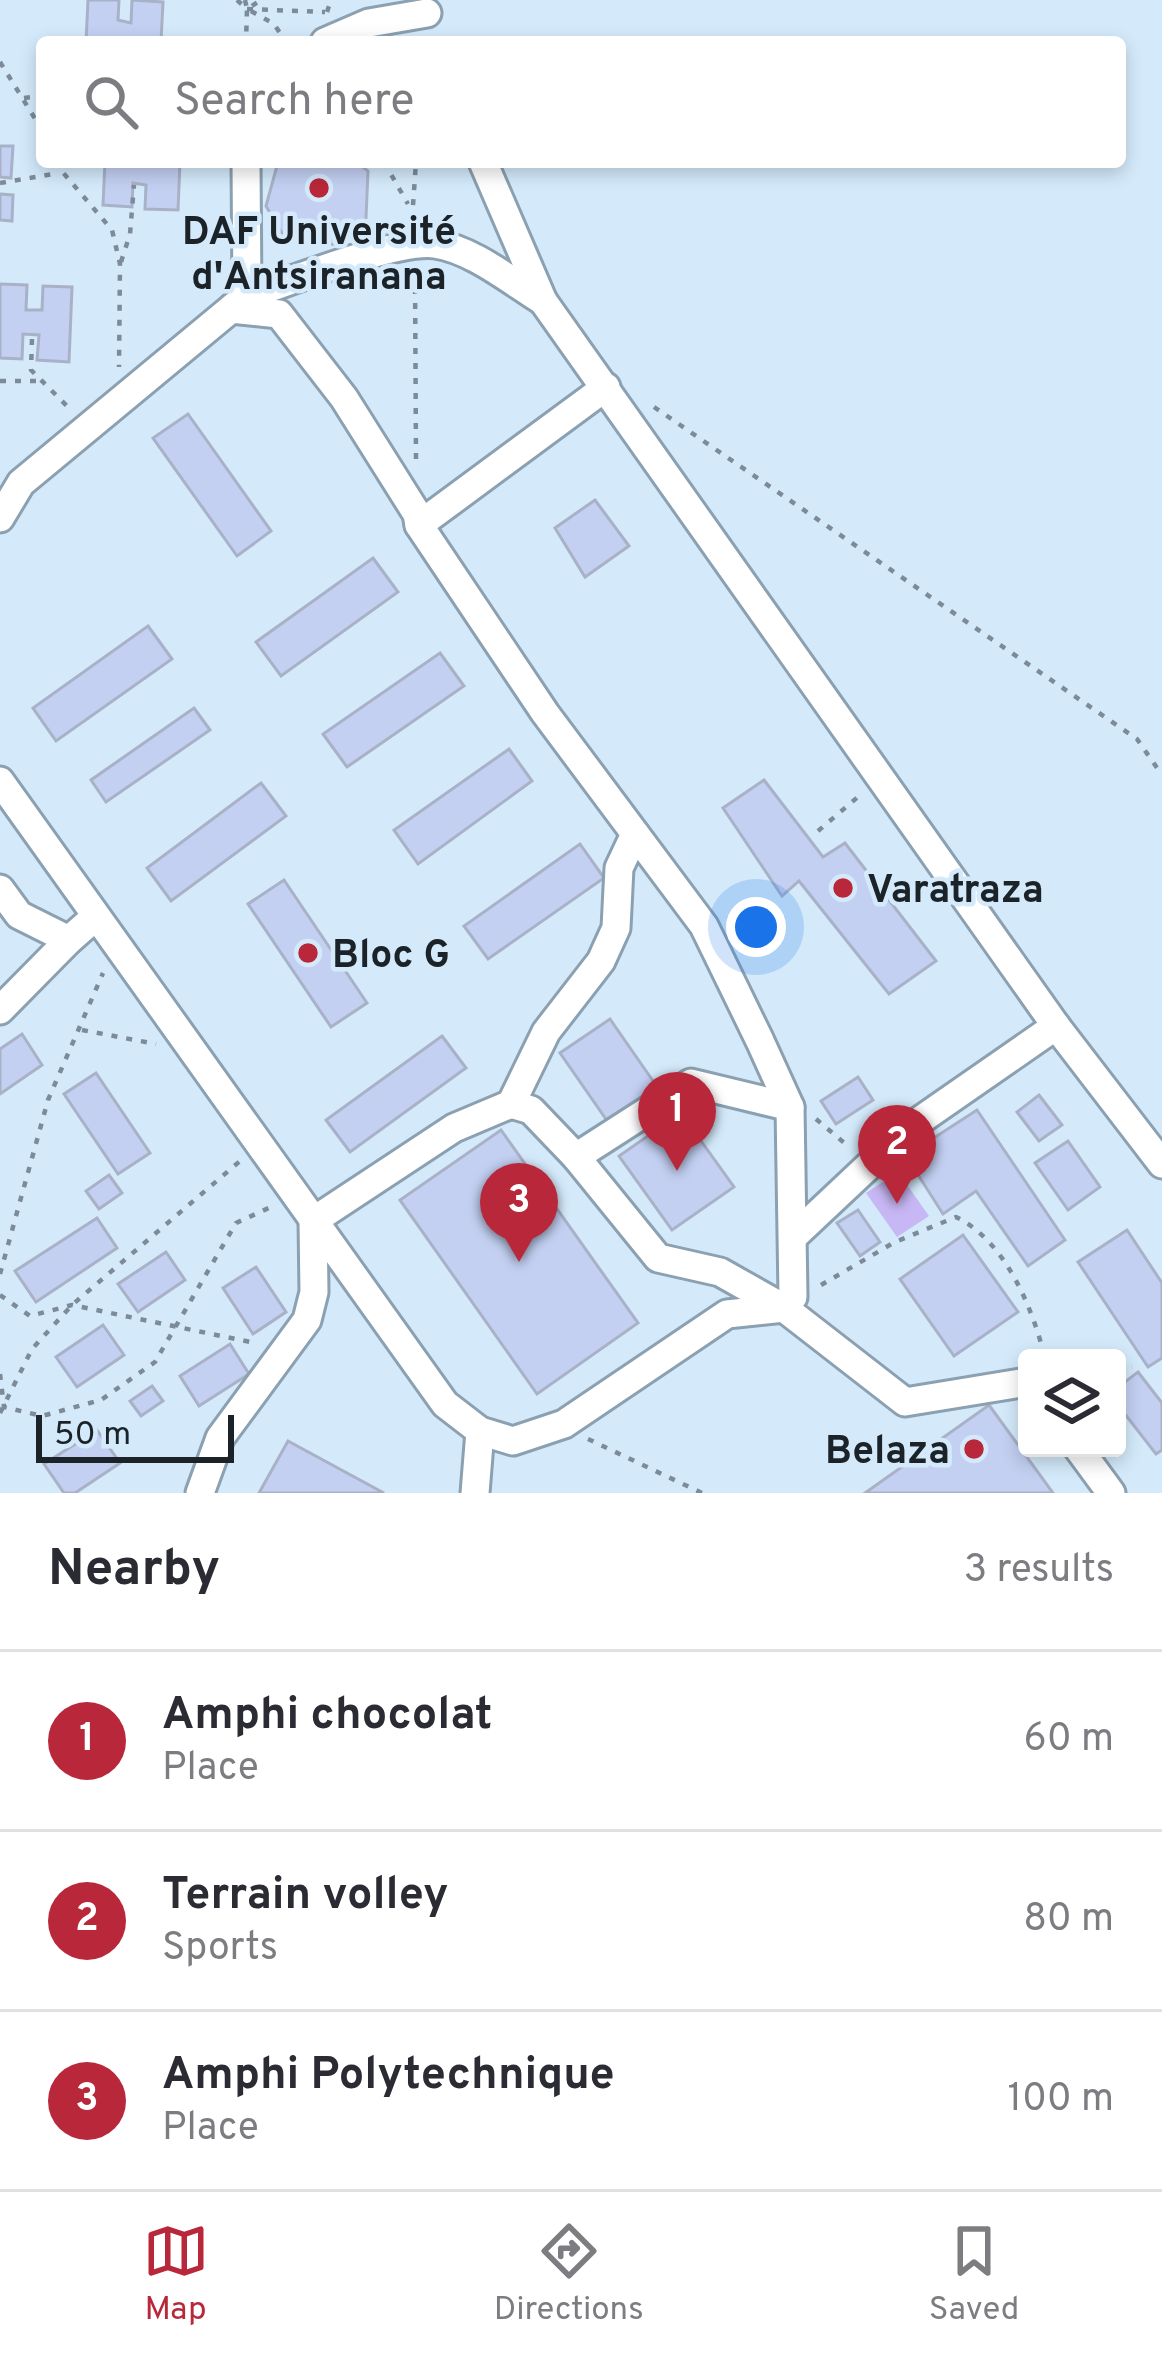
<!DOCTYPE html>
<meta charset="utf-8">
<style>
:root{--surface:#fff;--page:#f2f2f3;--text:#2b2b33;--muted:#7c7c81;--line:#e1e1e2;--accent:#b9283a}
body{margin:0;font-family:Overpass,sans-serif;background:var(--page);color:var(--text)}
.controls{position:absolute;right:36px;bottom:36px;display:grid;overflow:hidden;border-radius:12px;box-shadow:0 6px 18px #0003}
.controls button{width:108px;height:108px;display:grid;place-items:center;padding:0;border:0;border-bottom:3px solid var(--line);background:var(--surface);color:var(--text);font:60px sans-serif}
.scale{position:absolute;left:36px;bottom:30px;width:198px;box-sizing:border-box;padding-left:12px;border:6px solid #1b2329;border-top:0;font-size:33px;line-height:42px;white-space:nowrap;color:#1b2329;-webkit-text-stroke:9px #d4eafb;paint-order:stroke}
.you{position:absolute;left:756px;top:927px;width:42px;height:42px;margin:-30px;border:9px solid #fff;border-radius:50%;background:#1a73e8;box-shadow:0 0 0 18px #1a73e833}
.badge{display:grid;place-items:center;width:78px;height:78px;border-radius:50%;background:var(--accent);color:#fff;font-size:39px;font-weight:700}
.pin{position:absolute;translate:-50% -99px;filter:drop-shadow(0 3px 6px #0008)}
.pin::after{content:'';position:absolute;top:63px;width:42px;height:36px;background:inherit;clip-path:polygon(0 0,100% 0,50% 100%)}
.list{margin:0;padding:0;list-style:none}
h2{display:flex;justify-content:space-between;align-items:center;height:156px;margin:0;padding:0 48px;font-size:51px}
h2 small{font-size:39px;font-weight:400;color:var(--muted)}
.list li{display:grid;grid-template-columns:78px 1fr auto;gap:36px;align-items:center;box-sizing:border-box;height:180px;padding:0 48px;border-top:3px solid var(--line)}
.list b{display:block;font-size:45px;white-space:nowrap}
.list p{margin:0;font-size:39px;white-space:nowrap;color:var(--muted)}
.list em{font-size:39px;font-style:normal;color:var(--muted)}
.icon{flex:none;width:66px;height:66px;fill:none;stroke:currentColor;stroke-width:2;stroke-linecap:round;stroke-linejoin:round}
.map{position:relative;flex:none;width:1162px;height:1493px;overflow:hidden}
.search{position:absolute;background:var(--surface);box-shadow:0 6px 18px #0003;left:36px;right:36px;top:36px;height:132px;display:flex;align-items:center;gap:30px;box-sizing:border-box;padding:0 42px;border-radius:12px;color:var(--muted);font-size:45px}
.sheet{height:696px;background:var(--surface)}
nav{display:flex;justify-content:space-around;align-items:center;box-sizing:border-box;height:168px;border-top:3px solid var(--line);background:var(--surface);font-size:33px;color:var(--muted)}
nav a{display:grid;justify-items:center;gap:6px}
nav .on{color:var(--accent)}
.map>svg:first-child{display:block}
.park{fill:#c7b7f4}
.building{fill:#c3d0f2;stroke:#a9b1c7;stroke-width:3}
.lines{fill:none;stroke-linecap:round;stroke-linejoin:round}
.minor-casing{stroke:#8ba0b0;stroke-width:33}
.path{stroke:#7c8b97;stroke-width:4.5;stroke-dasharray:6 9;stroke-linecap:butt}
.minor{stroke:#fff;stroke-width:27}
.poi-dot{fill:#b9283a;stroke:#d4eafb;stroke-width:4.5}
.labels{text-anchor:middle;stroke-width:9;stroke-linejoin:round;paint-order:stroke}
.poi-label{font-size:39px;font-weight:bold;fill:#1b2329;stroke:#d4eafb;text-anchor:start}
</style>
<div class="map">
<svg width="1162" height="1493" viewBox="0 0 1162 1493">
<rect width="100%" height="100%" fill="#d4eafb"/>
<polygon class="park" points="898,1172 929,1216 897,1237 866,1193"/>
<g class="building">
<polygon points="88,0 119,0 118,20 131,23 132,0 163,2 161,42 86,42"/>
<polygon points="0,146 13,146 11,178 0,177"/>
<polygon points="105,162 180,162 178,210 145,209 146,185 133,183 132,207 103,205"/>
<polygon points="278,162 356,162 368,171 366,218 340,245 286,240 266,206"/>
<polygon points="0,194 13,195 12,221 0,220"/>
<polygon points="0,284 27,285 26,310 42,310 43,286 72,287 69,362 37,360 39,335 23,334 22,359 0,358"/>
<polygon points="188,414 271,531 237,556 153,438"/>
<polygon points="595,500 629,546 585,577 555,528"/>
<polygon points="373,558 398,592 281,676 256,642"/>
<polygon points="148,626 172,659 56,741 33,708"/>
<polygon points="440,653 464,686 347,767 323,734"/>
<polygon points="194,708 210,730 106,802 91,780"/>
<polygon points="509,749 532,781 418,864 394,830"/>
<polygon points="764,780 823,857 845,843 936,961 889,994 799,881 782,896 723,808"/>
<polygon points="261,783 286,816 171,901 147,868"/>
<polygon points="580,844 604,878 488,959 464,926"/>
<polygon points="284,880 367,1003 331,1027 248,904"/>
<polygon points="610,1019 660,1091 610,1125 560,1053"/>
<polygon points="22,1034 42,1065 0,1094 0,1049"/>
<polygon points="442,1036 466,1068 350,1152 326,1120"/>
<polygon points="96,1073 150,1153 118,1174 64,1094"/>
<polygon points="858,1077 873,1100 836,1124 821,1101"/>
<polygon points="1039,1095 1062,1125 1039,1141 1017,1112"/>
<polygon points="977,1110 1065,1240 1028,1266 976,1191 943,1214 906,1156"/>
<polygon points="681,1113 734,1187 672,1230 619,1156"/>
<polygon points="501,1130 638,1323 537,1394 400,1200"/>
<polygon points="1068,1141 1100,1187 1068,1210 1035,1163"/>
<polygon points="109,1175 122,1193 99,1209 86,1191"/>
<polygon points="858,1210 880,1242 860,1256 837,1223"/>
<polygon points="97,1218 117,1248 36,1302 15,1271"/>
<polygon points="1127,1230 1162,1283 1162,1358 1148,1367 1078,1262"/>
<polygon points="963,1235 1018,1312 954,1356 900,1279"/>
<polygon points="166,1252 185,1280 138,1312 118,1284"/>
<polygon points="256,1267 286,1312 253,1334 223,1288"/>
<polygon points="103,1325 124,1355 77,1387 56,1357"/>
<polygon points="230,1344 249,1374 199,1406 180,1376"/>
<polygon points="1138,1372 1162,1403 1162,1450 1156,1454 1117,1404 1117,1388"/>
<polygon points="152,1386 163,1401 141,1416 130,1401"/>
<polygon points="989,1405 1053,1493 865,1493"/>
<polygon points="97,1430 120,1463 75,1493 64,1493 44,1464"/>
<polygon points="288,1441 384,1493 259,1493"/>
</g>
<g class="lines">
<g class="minor-casing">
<g id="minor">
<polyline points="325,42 369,23 427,13"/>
<polyline points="483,162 543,301 1056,1026 1162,1164"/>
<path d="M 247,296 C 288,282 396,239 435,244 C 472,249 512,282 543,301"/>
<polyline points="233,307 247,296 246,162"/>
<polyline points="606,387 419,525 545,713 704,926 760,1041 790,1107 793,1297 784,1308 905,1402 1027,1382"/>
<polyline points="0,518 21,483 231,309 279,314 344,398 417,514 419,525"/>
<polyline points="0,781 445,1404 480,1431 513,1441 564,1424 727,1314 784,1308"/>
<polyline points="0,889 19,915 69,940 94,918"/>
<polyline points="0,1010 69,940"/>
<polyline points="511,1104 531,1110 576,1157"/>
<polyline points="793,1237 909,1128 1056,1026"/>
<polyline points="784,1308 720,1272 658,1258 576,1157 691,1083 790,1107"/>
<polyline points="1078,1448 1111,1493"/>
<polyline points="200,1493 220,1438 307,1320 314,1292 313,1221 454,1128 511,1104 546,1032 601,961 616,928 619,868 635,834"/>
<polyline points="475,1493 480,1431"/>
</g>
</g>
<g class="path">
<polyline points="237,0 247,9 246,42"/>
<polyline points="245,0 247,9 261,0"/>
<polyline points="247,9 325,12"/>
<polyline points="251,11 274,24 286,42"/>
<polyline points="327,12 331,0"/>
<polyline points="0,62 42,130"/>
<polyline points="24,98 42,96"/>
<polyline points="54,162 112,230 120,264 119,367"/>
<polyline points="384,162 408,204"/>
<polyline points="0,183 59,173"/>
<polyline points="412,220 416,162"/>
<polyline points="121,262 130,234 134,185"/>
<polyline points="415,273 416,460"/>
<polyline points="32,339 31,370 69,408"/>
<polyline points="0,381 42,381"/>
<polyline points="654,407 1137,739 1162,775"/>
<polyline points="818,831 859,796"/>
<polyline points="82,1030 156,1044"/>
<polyline points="816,1119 848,1146"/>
<polyline points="0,1274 48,1100 103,973"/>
<path d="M 821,1285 L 895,1242 L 956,1217 C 1005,1241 1032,1306 1045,1358"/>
<polyline points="0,1295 30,1316 72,1305 255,1343"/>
<polyline points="1117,1369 1132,1367"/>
<polyline points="0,1374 4,1407 42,1416 101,1400 155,1362 236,1223 273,1206"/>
<polyline points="0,1413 32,1349 72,1305 240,1161"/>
<polyline points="588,1439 702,1493"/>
</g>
<use href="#minor" class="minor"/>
</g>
<g class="poi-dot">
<circle cx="319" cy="188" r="12"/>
<circle cx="843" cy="888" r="12"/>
<circle cx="308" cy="953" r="12"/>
<circle cx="974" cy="1449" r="12"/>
</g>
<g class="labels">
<g class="poi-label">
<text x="319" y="244" text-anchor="middle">DAF Université<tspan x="319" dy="45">d'Antsiranana</tspan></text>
<text x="867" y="902">Varatraza</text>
<text x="332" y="967">Bloc G</text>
<text x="950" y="1463" text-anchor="end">Belaza</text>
</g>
</g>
</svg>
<div class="controls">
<button><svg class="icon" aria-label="layers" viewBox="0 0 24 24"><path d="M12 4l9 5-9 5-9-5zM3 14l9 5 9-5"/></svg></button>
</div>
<div class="scale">50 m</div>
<div class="you"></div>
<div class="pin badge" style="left:677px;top:1171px">1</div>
<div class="pin badge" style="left:897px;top:1204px">2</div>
<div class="pin badge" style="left:519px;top:1262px">3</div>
<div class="search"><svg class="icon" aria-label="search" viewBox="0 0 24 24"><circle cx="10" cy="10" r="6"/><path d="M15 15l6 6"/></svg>Search here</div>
</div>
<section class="sheet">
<h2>Nearby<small>3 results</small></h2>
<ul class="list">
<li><span class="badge">1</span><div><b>Amphi chocolat</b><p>Place</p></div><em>60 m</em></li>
<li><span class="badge">2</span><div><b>Terrain volley</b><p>Sports</p></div><em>80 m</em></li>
<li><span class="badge">3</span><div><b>Amphi Polytechnique</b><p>Place</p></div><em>100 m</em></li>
</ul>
</section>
<nav>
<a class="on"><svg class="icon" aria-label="map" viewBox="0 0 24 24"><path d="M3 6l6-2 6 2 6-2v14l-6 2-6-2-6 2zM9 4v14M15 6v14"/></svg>Map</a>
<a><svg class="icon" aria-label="directions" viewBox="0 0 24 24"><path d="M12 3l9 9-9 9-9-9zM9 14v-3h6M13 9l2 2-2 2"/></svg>Directions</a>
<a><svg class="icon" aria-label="saved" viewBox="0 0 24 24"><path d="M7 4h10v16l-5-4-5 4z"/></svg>Saved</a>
</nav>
